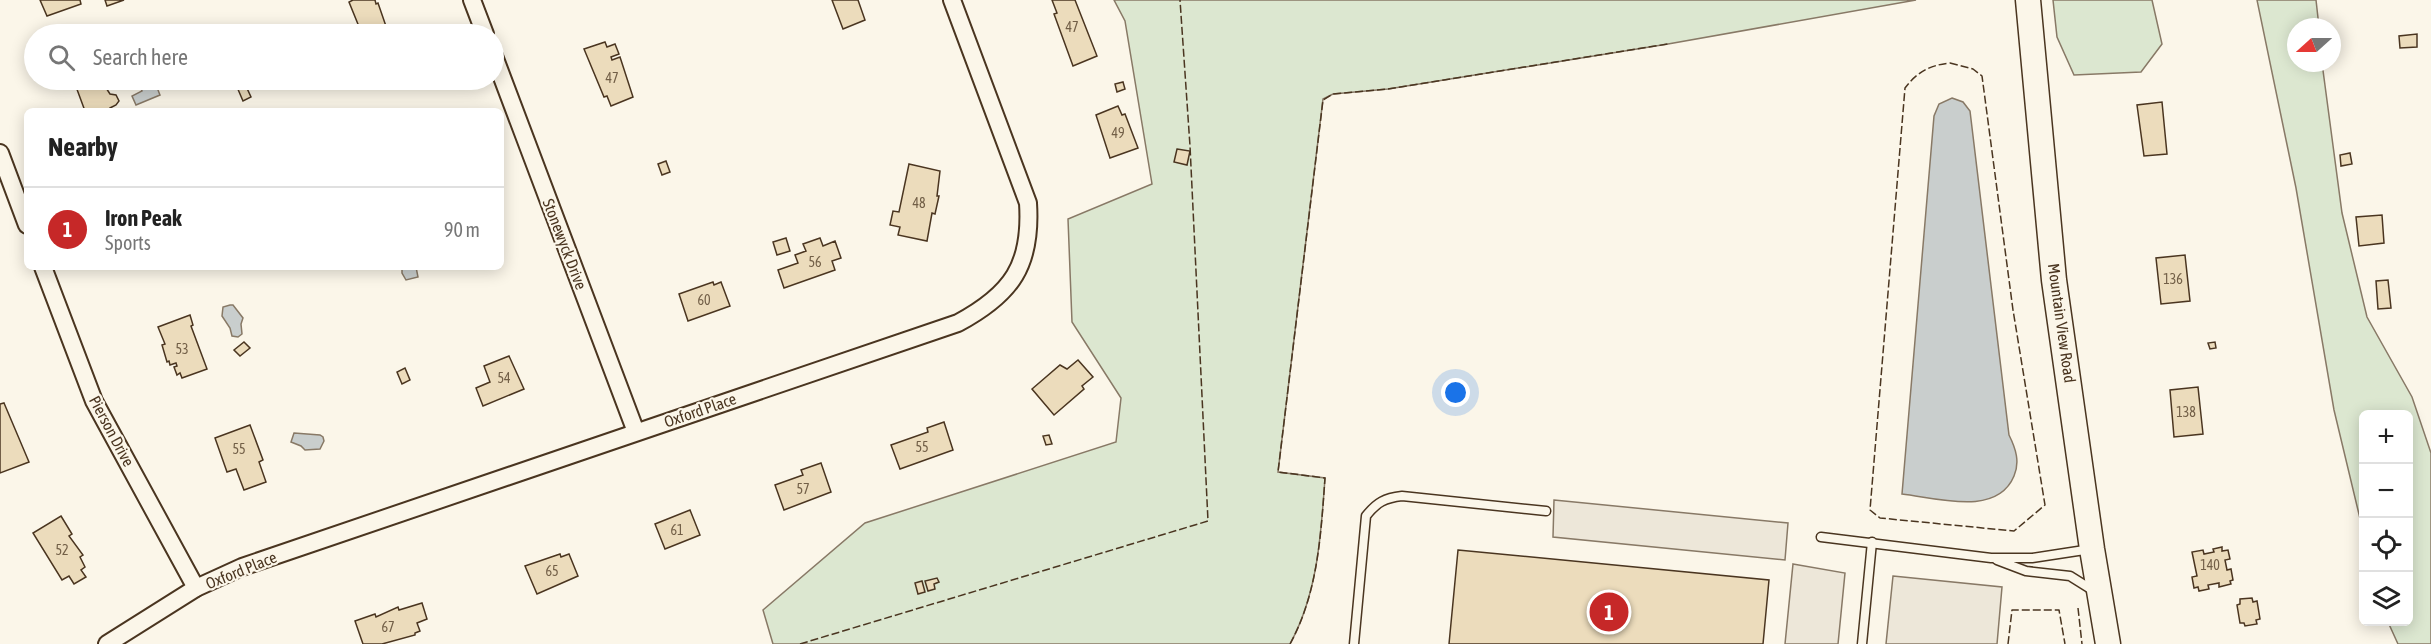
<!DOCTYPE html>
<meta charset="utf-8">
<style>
:root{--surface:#fff;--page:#f2f2f2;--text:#222;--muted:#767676;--line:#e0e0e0;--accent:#c62828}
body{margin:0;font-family:"Asap Condensed",sans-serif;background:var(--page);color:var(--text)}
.controls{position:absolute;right:18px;bottom:18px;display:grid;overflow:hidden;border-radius:9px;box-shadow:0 3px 15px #0003}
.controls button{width:54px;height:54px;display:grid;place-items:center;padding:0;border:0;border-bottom:2px solid var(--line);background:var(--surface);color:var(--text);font:30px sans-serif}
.compass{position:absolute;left:2287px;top:18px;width:54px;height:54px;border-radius:50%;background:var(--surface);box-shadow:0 3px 15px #0003;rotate:249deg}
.you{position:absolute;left:1456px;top:393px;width:21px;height:21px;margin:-15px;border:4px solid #fff;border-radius:50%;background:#1a73e8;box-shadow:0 0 0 9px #1a73e833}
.badge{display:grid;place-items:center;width:39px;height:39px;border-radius:50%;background:var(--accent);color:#fff;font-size:20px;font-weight:700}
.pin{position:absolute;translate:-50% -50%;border:3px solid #fff;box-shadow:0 2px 6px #0006}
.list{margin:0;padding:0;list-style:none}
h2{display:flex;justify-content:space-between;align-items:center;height:78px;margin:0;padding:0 24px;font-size:26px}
h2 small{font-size:20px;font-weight:400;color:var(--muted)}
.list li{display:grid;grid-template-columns:39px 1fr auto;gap:18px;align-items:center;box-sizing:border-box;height:84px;padding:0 24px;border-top:2px solid var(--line)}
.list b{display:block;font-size:22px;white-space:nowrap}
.list p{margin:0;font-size:20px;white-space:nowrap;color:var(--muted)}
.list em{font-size:20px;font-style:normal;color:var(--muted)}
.icon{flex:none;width:33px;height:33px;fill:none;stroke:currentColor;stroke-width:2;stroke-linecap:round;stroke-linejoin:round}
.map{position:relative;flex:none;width:2431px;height:644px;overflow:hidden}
.search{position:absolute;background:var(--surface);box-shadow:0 3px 15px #0003;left:24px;top:24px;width:480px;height:66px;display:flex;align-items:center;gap:15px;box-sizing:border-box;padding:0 21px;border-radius:33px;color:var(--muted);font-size:22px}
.panel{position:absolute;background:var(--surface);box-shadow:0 3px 15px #0003;left:24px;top:108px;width:480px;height:162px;border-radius:9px}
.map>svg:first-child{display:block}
.green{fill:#dce7d0;stroke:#887966;stroke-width:1.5}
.parking{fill:#ede7d9;stroke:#887966;stroke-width:1.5}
.water{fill:#c9cecd;stroke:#887966;stroke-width:1.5}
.building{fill:#ecdcbc;stroke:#4a3520;stroke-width:1.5}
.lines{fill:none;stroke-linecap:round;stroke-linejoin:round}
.lane-casing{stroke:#4a3520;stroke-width:11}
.street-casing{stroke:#4a3520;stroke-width:20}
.secondary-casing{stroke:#4a3520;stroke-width:27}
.lane{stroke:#fbf6e9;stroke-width:8}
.street{stroke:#fbf6e9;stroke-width:16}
.secondary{stroke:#fbf6e9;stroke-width:24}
.fence{stroke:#4a3520;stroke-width:1.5;stroke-dasharray:8 3;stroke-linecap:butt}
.labels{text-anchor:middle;stroke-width:4.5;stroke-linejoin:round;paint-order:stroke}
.number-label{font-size:14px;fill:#725f47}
.street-label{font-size:16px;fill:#4a3520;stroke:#fbf6e9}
</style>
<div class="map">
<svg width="2431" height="644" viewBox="0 0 2431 644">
<rect width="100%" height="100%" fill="#fbf6e9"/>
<g class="green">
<path d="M 1114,0 L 1916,0 L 1668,44 L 1388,89 L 1333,94 L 1323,99 L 1278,472 L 1325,478 C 1321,534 1318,593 1290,644 L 773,644 L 763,610 L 865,523 L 1116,442 L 1121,398 L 1072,322 L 1068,219 L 1152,184 L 1125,21 Z"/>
<polygon points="2053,0 2152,0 2162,44 2141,72 2074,75 2057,37"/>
<polygon points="2257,0 2316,0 2319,27 2296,27 2296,63 2322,63 2342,213 2367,317 2412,397 2431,453 2431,644 2398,644 2388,622 2408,622 2408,414 2364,414 2363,531 2334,410 2296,188"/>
</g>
<g class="parking">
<polygon points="1554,500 1788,523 1785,560 1553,537"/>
<polygon points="1793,564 1845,573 1838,644 1785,644"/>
<polygon points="1893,576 2002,587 1997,644 1886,644"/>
</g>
<g class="water">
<polygon points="137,80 154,80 160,95 136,105 132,96 142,91"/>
<path d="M 1952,98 L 1963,102 L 1970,111 L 2009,435 C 2016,449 2020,462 2014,476 C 1997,517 1937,498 1902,494 L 1934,116 L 1939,104 Z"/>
<polygon points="402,267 416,267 418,277 406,280 402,273"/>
<polygon points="230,305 233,305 243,318 241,324 242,334 238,337 232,336 230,328 222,316 223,307"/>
<polygon points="294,433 320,435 323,437 324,441 320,449 305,450 301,446 291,442"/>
</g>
<g class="building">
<polygon points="40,0 80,0 81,4 47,16"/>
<polygon points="105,0 124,0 107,6"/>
<polygon points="353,0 375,0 376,4 378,3 388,32 391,31 392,34 362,34 349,2"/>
<polygon points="832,0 858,0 865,20 843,29"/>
<polygon points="1052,0 1075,0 1097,56 1073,66 1054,14 1057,13"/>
<polygon points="2417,34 2417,47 2400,48 2399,36"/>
<polygon points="605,42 607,47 615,44 619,54 611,57 612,60 620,57 633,97 611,106 607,96 604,97 584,49"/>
<polygon points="86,80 101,80 110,94 116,95 119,101 116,105 110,108 111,111 85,111 75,84"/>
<polygon points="1123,82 1125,89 1117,92 1115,84"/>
<polygon points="245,84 251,97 243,101 237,87"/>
<polygon points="2162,102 2167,154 2144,156 2137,105"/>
<polygon points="1118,106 1122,115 1125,114 1138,148 1110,158 1096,115"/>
<polygon points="1177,149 1190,151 1187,165 1174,162"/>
<polygon points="2350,153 2352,164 2341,166 2340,155"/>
<polygon points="666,161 670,172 662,175 658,164"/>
<polygon points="909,164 940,171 937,196 939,196 935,214 932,213 927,241 898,235 900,227 890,225 893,211 899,212"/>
<polygon points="2382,215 2384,243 2359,246 2356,217"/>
<polygon points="786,238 790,251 777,255 773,242"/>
<polygon points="820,238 823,246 835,241 841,258 832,261 835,270 784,288 778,270 798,263 795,255 806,251 803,244"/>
<polygon points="2185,255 2190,301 2161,304 2156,258"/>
<polygon points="2388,280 2391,308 2378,309 2376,281"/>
<polygon points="713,282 714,285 721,282 730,306 688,321 679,294"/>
<polygon points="190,315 193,325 191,326 207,369 182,378 180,373 177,375 174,367 177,366 176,363 170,365 169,361 167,362 162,345 165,344 158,327"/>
<polygon points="244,342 250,348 240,356 234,350"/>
<polygon points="2215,342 2216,348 2210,349 2208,343"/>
<polygon points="509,356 524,389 483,406 476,388 490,382 484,366"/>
<polygon points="1078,360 1093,377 1082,386 1084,389 1054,415 1032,389 1060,365 1067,369"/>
<polygon points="405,368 410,380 402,384 397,372"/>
<polygon points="2198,387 2203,434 2174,437 2170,390"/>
<polygon points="4,403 29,462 0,473 0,404"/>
<polygon points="944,422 953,450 900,469 891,445 928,432 927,428"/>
<polygon points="250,425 263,460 259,462 266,482 244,490 236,469 227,472 215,438"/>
<polygon points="1049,435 1052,444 1046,445 1043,436"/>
<polygon points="821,463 831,492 784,510 775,485 803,475 801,470"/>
<polygon points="690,510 700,535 665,549 655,524"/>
<polygon points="61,516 72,534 69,536 83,555 80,557 85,567 81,570 86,577 74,584 69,576 62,580 33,533"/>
<polygon points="2222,547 2222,551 2228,550 2230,559 2225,560 2227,570 2231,569 2233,580 2230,581 2231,584 2219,587 2219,583 2208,585 2209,589 2199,591 2198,587 2194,588 2192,577 2197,576 2192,552 2203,550 2204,554 2214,552 2213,549"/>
<polygon points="1458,550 1769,580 1763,644 1449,644"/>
<polygon points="560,554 561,557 569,554 578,576 537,594 525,566"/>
<polygon points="937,578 939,582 934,584 935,589 928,591 925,581"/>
<polygon points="922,581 925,592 918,594 915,583"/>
<polygon points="2252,598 2253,602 2257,601 2260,619 2256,620 2257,624 2245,626 2244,623 2240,623 2237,605 2240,604 2240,599"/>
<polygon points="422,603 427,619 417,623 420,631 415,633 415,635 382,644 363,644 355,621 375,614 376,617 398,607 399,610"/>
</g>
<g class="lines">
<g class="lane-casing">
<g id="lane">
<polyline points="1821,537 1991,558 2032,558 2091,549"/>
<polyline points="1997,560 2026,571 2070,576 2094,591"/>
<path d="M 1354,644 L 1366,516 C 1377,502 1385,498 1402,496 L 1546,511"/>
<polyline points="1862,644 1872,542"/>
</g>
</g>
<g class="street-casing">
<g id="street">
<polyline points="472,0 485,34"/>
<polyline points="494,56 636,432"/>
<polyline points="0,153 27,225"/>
<polyline points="43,267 94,401 196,588"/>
<path d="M 107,644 L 196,588 L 242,567 L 958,323 C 1012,294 1032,265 1028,203 L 952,0"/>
</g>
</g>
<g class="secondary-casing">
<polyline id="secondary" points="2028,0 2054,280 2092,549 2108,644"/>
</g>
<use href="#lane" class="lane"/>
<use href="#street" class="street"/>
<use href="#secondary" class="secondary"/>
<g class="fence">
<path d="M 1950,63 L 1973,69 L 1982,76 L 2013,310 L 2045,505 L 2014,531 L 1880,518 L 1870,510 L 1905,88 C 1917,72 1930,65 1950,63 Z"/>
<polyline points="2078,608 2082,644"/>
<polyline points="800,644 1208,521 1190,146 1180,0"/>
<path d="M 1290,644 C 1318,593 1321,534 1325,478 L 1278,472 L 1323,100 L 1333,94 L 1388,89 L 1668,44"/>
<polyline points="2008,644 2012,610 2059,610 2065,644"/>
</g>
</g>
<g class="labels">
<g class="number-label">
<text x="1072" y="32">47</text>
<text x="612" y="83">47</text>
<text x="1118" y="138">49</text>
<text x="919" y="208">48</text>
<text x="815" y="267">56</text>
<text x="2173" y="284">136</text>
<text x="704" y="305">60</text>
<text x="182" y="354">53</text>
<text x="504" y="383">54</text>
<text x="2186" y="417">138</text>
<text x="922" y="452">55</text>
<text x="239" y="454">55</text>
<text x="803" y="494">57</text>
<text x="677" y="535">61</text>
<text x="62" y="555">52</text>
<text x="2210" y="570">140</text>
<text x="552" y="576">65</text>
<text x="388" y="632">67</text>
</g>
<g class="street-label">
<text transform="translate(565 244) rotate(69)" y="6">Stonewyck Drive</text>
<text transform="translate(2062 323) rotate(82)" y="6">Mountain View Road</text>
<text transform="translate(700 410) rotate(-19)" y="6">Oxford Place</text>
<text transform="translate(112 431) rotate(62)" y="6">Pierson Drive</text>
<text transform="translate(241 570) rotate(-22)" y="6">Oxford Place</text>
</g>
</g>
</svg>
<div class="controls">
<button>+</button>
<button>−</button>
<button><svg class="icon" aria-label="locate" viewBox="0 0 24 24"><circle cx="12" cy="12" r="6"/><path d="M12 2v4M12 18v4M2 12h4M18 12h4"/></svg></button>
<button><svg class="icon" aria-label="layers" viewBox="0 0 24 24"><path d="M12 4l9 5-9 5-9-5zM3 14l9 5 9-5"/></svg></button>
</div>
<svg class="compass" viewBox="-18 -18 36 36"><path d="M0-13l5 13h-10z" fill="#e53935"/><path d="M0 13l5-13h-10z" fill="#767676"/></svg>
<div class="you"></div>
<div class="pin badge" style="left:1609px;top:612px">1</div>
<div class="search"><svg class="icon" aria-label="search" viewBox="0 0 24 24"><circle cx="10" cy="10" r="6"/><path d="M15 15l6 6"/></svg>Search here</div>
<section class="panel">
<h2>Nearby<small></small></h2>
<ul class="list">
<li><span class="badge">1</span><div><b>Iron Peak</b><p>Sports</p></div><em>90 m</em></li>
</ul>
</section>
</div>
